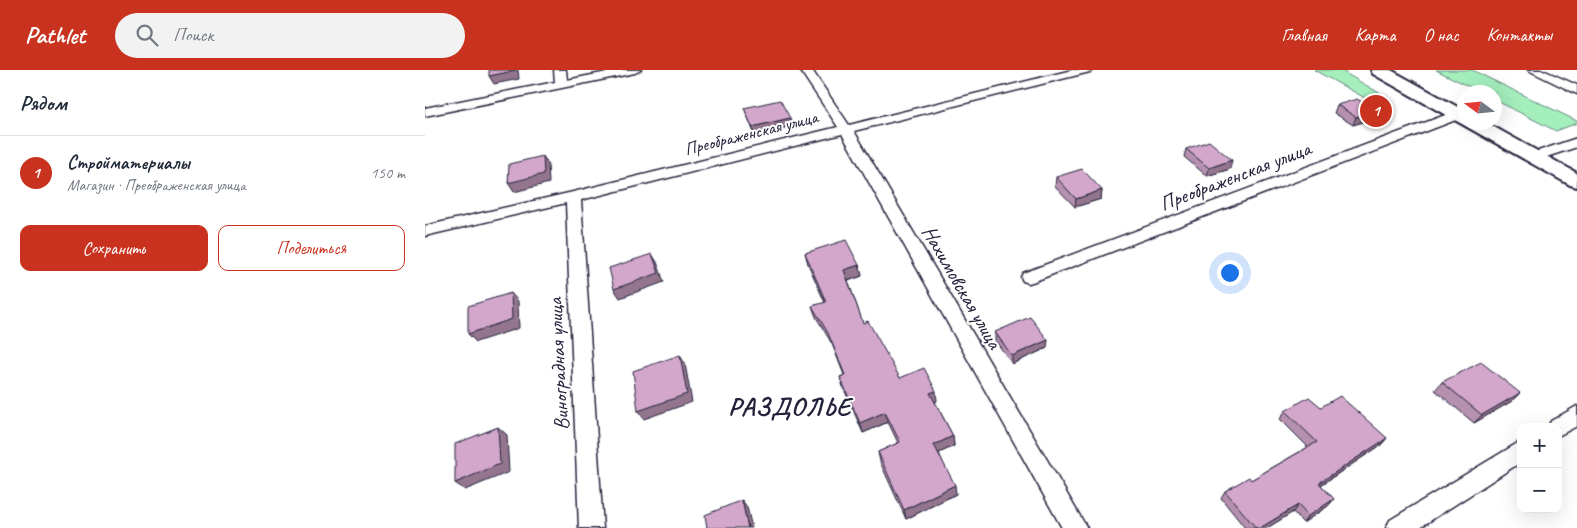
<!DOCTYPE html>
<html lang="ru">
<meta charset="utf-8">
<style>
:root{--surface:#fff;--page:#f2f2f3;--text:#1f2937;--muted:#747a83;--line:#e0e1e3;--accent:#c8321e}
body{margin:0;font-family:Caveat,sans-serif;background:var(--page);color:var(--text)}
.controls{position:absolute;right:15px;bottom:15px;display:grid;overflow:hidden;border-radius:10px;box-shadow:0 5px 20px #0002}
.controls button{width:45px;height:45px;display:grid;place-items:center;padding:0;border:0;border-bottom:1px solid var(--line);background:var(--surface);color:var(--text);font:25px sans-serif}
.compass{position:absolute;left:1032px;top:15px;width:45px;height:45px;border-radius:50%;background:var(--surface);box-shadow:0 5px 20px #0002;rotate:285deg}
.you{position:absolute;left:804px;top:202px;width:18px;height:18px;margin:-12px;border:4px solid #fff;border-radius:50%;background:#1a73e8;box-shadow:0 0 0 8px #1a73e833}
.badge{display:grid;place-items:center;width:32px;height:32px;border-radius:50%;background:var(--accent);color:#fff;font-size:16px;font-weight:700}
.pin{position:absolute;translate:-50% -50%;border:2px solid #fff;box-shadow:0 1px 5px #0006}
.list{margin:0;padding:0;list-style:none}
h2{display:flex;justify-content:space-between;align-items:center;height:65px;margin:0;padding:0 20px;font-size:21px}
h2 small{font-size:16px;font-weight:400;color:var(--muted)}
.list li{display:grid;grid-template-columns:32px 1fr auto;gap:15px;align-items:center;box-sizing:border-box;height:75px;padding:0 20px;border-top:1px solid var(--line)}
.list b{display:block;font-size:19px;white-space:nowrap}
.list p{margin:0;font-size:16px;white-space:nowrap;color:var(--muted)}
.list em{font-size:16px;font-style:normal;color:var(--muted)}
.actions{display:flex;gap:10px;padding:15px 20px}
.actions a{flex:1;padding:11px 0;border:1px solid var(--accent);border-radius:10px;text-align:center;font-size:18px;color:var(--accent)}
.actions .main{background:var(--accent);color:#fff}
.icon{flex:none;width:28px;height:28px;fill:none;stroke:currentColor;stroke-width:2;stroke-linecap:round;stroke-linejoin:round}
.map{position:relative;flex:none;width:1152px;height:458px;overflow:hidden}
header{display:flex;align-items:center;gap:30px;box-sizing:border-box;height:70px;padding:0 25px;background:var(--accent);color:#fff}
header strong{font-size:24px}
nav{display:flex;gap:28px;margin-inline-start:auto;font-size:18px}
.search{width:350px;height:45px;background:var(--page);display:flex;align-items:center;gap:12px;box-sizing:border-box;padding:0 18px;border-radius:28px;color:var(--muted);font-size:19px}
main{display:flex}
aside{flex:1;background:var(--surface)}
.map>svg:first-child{display:block}
.green{fill:#a5efbd;stroke:#64887c}
.lines{fill:none;stroke-linecap:round;stroke-linejoin:round}
.street-casing{stroke:#22223b;stroke-width:3}
.secondary-casing{stroke:#22223b;stroke-width:4}
.street{fill:#fff;fill-rule:evenodd}
.secondary{fill:#fff;fill-rule:evenodd}
.wall{fill:#b590af;stroke:#22223b}
.shaded-wall{fill:#93758e;stroke:#22223b}
.building{fill:#d2a7cb;stroke:#22223b}
.labels{text-anchor:middle;stroke-width:4;stroke-linejoin:round;paint-order:stroke}
.far-street-label{font-size:18px;fill:#22223b;stroke:#fff}
.street-label{font-size:21px;fill:#22223b;stroke:#fff}
.district-label{font-size:26px;font-weight:bold;letter-spacing:1px;fill:#22223b;stroke:#fff}
</style>
<header>
<strong>Pathlet</strong>
<div class="search"><svg class="icon" aria-label="search" viewBox="0 0 24 24"><circle cx="10" cy="10" r="6"/><path d="M15 15l6 6"/></svg>Поиск</div>
<nav><a>Главная</a><a>Карта</a><a>О нас</a><a>Контакты</a></nav>
</header>
<main>
<aside>
<h2>Рядом<small></small></h2>
<ul class="list">
<li><span class="badge">1</span><div><b>Стройматериалы</b><p>Магазин · Преображенская улица</p></div><em>150 m</em></li>
</ul>
<div class="actions"><a class="main">Сохранить</a><a>Поделиться</a></div>
</aside>
<div class="map">
<svg width="1152" height="458" viewBox="0 0 1152 458">
<rect width="100%" height="100%" fill="#fff"/>
<filter id="ink" filterUnits="userSpaceOnUse"><feTurbulence type="fractalNoise" baseFrequency=".02" numOctaves="2"/><feDisplacementMap in="SourceGraphic" scale="10" xChannelSelector="R" yChannelSelector="G"/><feConvolveMatrix kernelMatrix="1 2 1 2 8 2 1 2 1" color-interpolation-filters="sRGB"/></filter>
<g filter="url(#ink)">
<g class="green">
<polygon points="889,0 915,0 956,24 940,28"/>
<polygon points="1011,0 1047,0 1152,51 1152,53 1131,61 1070,30 1070,22 1055,22"/>
</g>
<g class="lines">
<g class="street-casing">
<g id="street">
<polygon points="129,0 141,0 142,10 192,0 216,0 210,3 0,46 0,38 130,12"/>
<polygon points="375,0 387,0 424,55 647,0 667,0 665,2 429,61 662,458 637,458 417,64 156,130 178,458 154,458 141,133 0,166 0,156 148,122 413,57"/>
<polygon points="1103,0 1118,0 1152,15 1152,24"/>
<polygon points="1031,41 1036,42 1037,45 1036,48 610,211 604,213 598,211 596,207 598,203"/>
<polygon points="1152,68 1152,77 1109,91 1102,87 1104,84"/>
<polygon points="1152,336 1152,356 1133,366 1133,357 1123,357 1126,351"/>
<polygon points="1096,371 1096,392 994,458 961,458 965,450"/>
</g>
</g>
<g class="secondary-casing">
<polygon id="secondary" points="946,0 966,0 1040,41 1040,52 1060,52 1152,103 1152,117 1145,115 948,4"/>
</g>
<use href="#street" class="street"/>
<use href="#secondary" class="secondary"/>
</g>
<g class="wall">
<polygon points="912,35 951,41 947,49 928,55 909,43"/>
<polygon points="319,38 367,56 330,65"/>
<polygon points="761,79 805,99 782,106 759,87"/>
<polygon points="631,107 677,120 676,129 650,137 630,116"/>
<polygon points="380,183 434,195 437,206 423,211 438,253 475,308 512,331 510,332 528,366 529,376 514,383 531,424 481,449 455,392 453,382 473,373 463,352 438,363 418,317 415,307 419,305 407,274 391,247 387,236 400,233 383,194"/>
<polygon points="570,262 622,278 587,294 570,270"/>
<polygon points="1017,312 1095,323 1087,331 1049,353 1010,320"/>
<polygon points="896,337 962,368 956,375 896,415 909,429 903,436 878,453 868,442 842,458 820,458 796,428 800,421 826,410 883,377 855,349 860,341"/>
</g>
<g class="shaded-wall">
<polygon points="89,0 93,0 94,9 69,14 64,6"/>
<polygon points="951,41 947,49 928,55 931,47"/>
<polygon points="365,48 367,56 330,65 327,57"/>
<polygon points="118,86 123,94 124,113 89,122 83,113"/>
<polygon points="807,90 805,99 782,106 784,98"/>
<polygon points="677,120 676,129 650,137 651,129"/>
<polygon points="227,184 232,192 239,212 195,228 189,219"/>
<polygon points="434,195 437,206 422,211 419,200"/>
<polygon points="86,223 93,231 94,258 51,272 43,264"/>
<polygon points="623,270 622,278 587,294 587,286"/>
<polygon points="255,285 260,294 267,332 219,349 213,341"/>
<polygon points="511,321 512,331 506,334 505,323"/>
<polygon points="1095,323 1087,331 1049,353 1057,345"/>
<polygon points="460,342 463,352 438,363 435,353"/>
<polygon points="73,357 82,365 84,402 40,420 30,413"/>
<polygon points="528,366 529,376 510,385 509,375"/>
<polygon points="962,368 956,375 888,420 894,413"/>
<polygon points="530,415 531,424 481,449 479,440"/>
<polygon points="909,429 903,436 878,453 883,446"/>
<polygon points="317,430 322,437 327,458 323,458"/>
<polygon points="873,435 868,442 842,458 835,458"/>
</g>
<g class="building">
<polygon points="64,0 89,0 89,1 64,6"/>
<polygon points="932,29 951,41 931,47 912,35"/>
<polygon points="355,30 365,48 327,57 319,38"/>
<polygon points="784,71 807,90 784,98 761,79"/>
<polygon points="118,86 119,104 83,113 84,94"/>
<polygon points="657,99 677,120 651,129 631,107"/>
<polygon points="421,170 434,195 419,200 438,253 443,251 475,308 499,298 511,321 505,323 528,366 509,375 530,415 479,440 453,382 475,372 460,342 435,353 415,307 420,305 403,263 387,236 401,232 380,183"/>
<polygon points="227,184 234,203 189,219 184,198"/>
<polygon points="86,223 87,249 43,264 43,236"/>
<polygon points="605,247 623,270 587,286 570,262"/>
<polygon points="255,285 262,324 213,341 208,301"/>
<polygon points="1056,292 1095,323 1057,345 1017,312"/>
<polygon points="915,326 962,368 894,413 909,429 883,446 873,435 835,458 831,458 800,421 824,407 826,410 892,372 860,341 884,327 896,337"/>
<polygon points="73,357 75,394 30,413 30,374"/>
<polygon points="317,430 323,458 282,458 280,445"/>
</g>
</g>
<g class="labels">
<g class="far-street-label">
<text transform="translate(326 63) rotate(-14)" y="6">Преображенская улица</text>
</g>
<g class="street-label">
<text transform="translate(810 106) rotate(-21)" y="7">Преображенская улица</text>
<text transform="translate(537 217) rotate(60)" y="7">Нахимовская улица</text>
<text transform="translate(133 294) rotate(-93)" y="7">Виноградная улица</text>
</g>
<g class="district-label">
<text x="365" y="345">РАЗДОЛЬЕ</text>
</g>
</g>
</svg>
<div class="controls">
<button>+</button>
<button>−</button>
</div>
<svg class="compass" viewBox="-18 -18 36 36"><path d="M0-13l5 13h-10z" fill="#e53935"/><path d="M0 13l5-13h-10z" fill="#747a83"/></svg>
<div class="you"></div>
<div class="pin badge" style="left:951px;top:41px">1</div>
</div>
</main>
